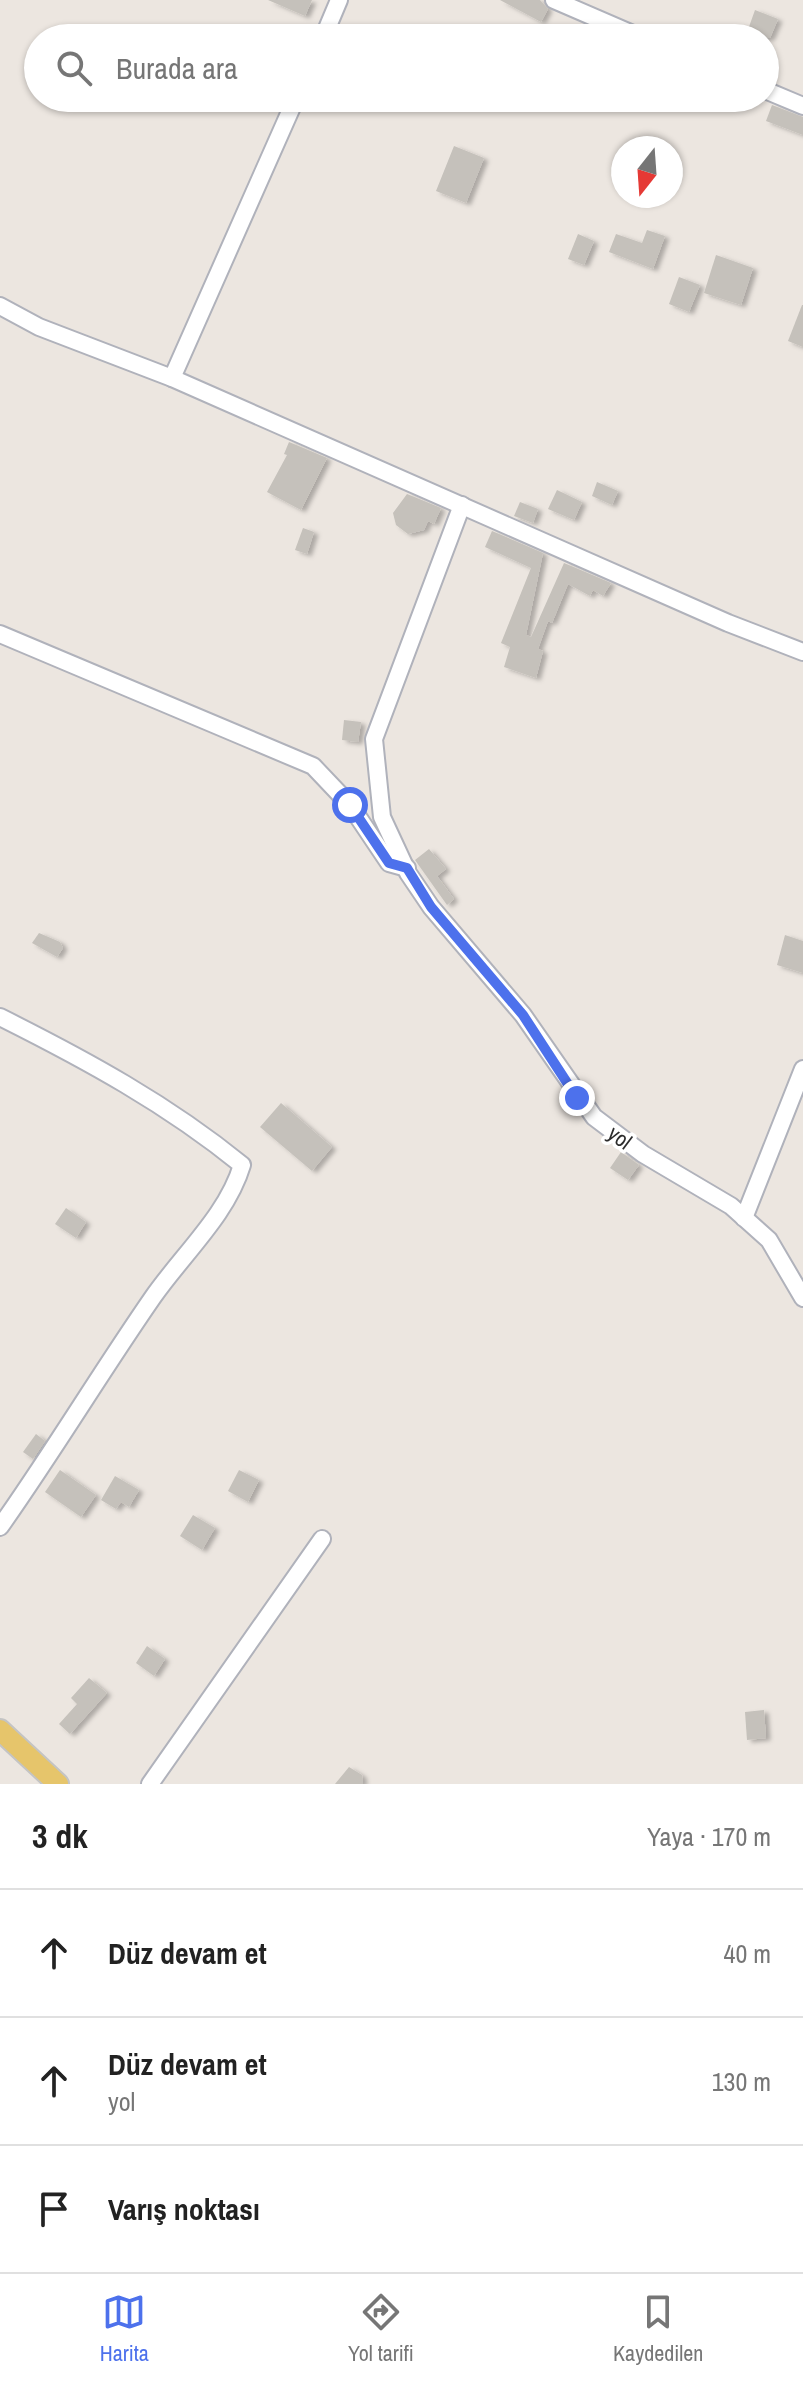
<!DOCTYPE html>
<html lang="tr">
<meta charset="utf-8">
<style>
:root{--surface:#fff;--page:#f6f6f6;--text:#222;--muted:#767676;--line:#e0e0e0;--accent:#4d71ec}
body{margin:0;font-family:"Archivo Narrow",sans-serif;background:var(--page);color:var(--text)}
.compass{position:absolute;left:611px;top:136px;width:72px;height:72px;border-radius:50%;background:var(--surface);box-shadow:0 2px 6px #0004;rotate:197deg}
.stop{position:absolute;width:24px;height:24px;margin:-18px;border:6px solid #4d71ec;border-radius:50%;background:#fff}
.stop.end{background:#4d71ec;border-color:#fff;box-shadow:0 2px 8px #0008}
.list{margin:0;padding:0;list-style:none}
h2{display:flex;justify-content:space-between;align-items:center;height:104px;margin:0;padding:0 32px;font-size:34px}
h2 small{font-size:26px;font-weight:400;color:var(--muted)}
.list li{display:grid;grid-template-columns:52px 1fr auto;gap:24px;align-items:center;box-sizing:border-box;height:128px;padding:0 32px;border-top:2px solid var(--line)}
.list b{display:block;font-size:30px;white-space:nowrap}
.list p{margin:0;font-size:26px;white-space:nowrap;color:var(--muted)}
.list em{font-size:26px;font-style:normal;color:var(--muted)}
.icon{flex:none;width:44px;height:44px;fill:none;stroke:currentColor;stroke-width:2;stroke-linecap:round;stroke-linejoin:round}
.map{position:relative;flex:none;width:803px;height:1784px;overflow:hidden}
.search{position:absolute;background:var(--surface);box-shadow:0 2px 6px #0004;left:24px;right:24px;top:24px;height:88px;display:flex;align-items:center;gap:20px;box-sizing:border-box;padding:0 28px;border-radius:44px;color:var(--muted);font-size:30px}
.sheet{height:488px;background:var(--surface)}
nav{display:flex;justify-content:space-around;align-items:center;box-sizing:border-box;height:112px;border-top:2px solid var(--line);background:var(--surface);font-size:22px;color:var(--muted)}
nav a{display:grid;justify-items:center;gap:4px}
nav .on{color:var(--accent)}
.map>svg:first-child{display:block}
.building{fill:#c5c1bb;filter:url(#shadow)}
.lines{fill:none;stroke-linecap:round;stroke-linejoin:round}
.minor-casing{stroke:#b0b2bb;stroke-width:20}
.major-casing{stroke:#c4c4c4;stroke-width:24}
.minor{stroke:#fff;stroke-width:16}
.major{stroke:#e6c56b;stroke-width:20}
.route{stroke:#4d71ec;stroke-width:10}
.labels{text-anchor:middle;stroke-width:7;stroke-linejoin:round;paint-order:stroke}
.street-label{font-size:22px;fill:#2c2c2c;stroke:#fff}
</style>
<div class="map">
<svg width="803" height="1784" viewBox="0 0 803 1784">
<defs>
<filter id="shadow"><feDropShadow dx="4.5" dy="2.5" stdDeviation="2" flood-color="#0004"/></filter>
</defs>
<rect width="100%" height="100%" fill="#ece6e0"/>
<g class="building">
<polygon points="268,0 312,0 305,16"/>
<polygon points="500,0 540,0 548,9 541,22"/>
<polygon points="755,10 778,19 770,38 745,38"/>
<polygon points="772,105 803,117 803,135 766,121"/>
<polygon points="454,146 484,158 466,203 436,191"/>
<polygon points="647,230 665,236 653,269 609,252 616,234 642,243"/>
<polygon points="578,234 594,241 584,265 568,259"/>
<polygon points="716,255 753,268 741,305 704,293"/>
<polygon points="679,277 700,285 689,312 669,304"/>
<polygon points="802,305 803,305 803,347 788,341"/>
<polygon points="289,442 327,458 301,510 267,492 287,455 284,454"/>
<polygon points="597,482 618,491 612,505 592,496"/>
<polygon points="557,490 582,502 574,520 548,509"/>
<polygon points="407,494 441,508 434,524 428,521 424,530 408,534 396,525 393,513"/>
<polygon points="520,502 538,509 533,523 514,516"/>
<polygon points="303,528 314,532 307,554 295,550"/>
<polygon points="492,531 543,553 526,635 531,637 564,563 611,583 603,596 593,590 590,596 568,584 552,623 548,621 538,649 543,651 536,678 504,667 510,647 501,643 531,568 485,547"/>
<polygon points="344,720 361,722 358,742 342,740"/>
<polygon points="429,849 446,869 437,876 454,899 447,905 415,860"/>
<polygon points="39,933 60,942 63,948 57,957 32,943"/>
<polygon points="785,935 803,941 803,973 777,965"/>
<polygon points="281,1103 332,1147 312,1171 260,1127"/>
<polygon points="621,1152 639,1165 628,1180 610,1168"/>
<polygon points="66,1208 86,1222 76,1238 55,1224"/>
<polygon points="36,1434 45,1441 33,1459 23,1452"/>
<polygon points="60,1470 96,1495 81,1517 45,1492"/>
<polygon points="239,1470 259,1480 248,1502 228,1491"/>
<polygon points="115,1476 139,1490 129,1507 121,1502 116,1509 101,1500"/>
<polygon points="193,1515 215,1528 202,1550 180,1536"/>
<polygon points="147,1646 165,1659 154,1676 136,1663"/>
<polygon points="89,1678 107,1693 70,1734 59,1724 77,1704 71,1698"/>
<polygon points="764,1710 766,1738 747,1740 745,1712"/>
<polygon points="349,1767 362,1775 363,1784 335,1784"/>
</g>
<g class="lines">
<g class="minor-casing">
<g id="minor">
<polyline points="554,0 642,38"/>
<polyline points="323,38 339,0"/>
<polyline points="765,90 803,106"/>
<polyline points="0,306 39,327 172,378 728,623 803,652"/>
<polyline points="172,378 296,98"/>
<polyline points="462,505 374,739 382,817 408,873 431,907 523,1015 594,1117 643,1154 731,1206 769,1240 803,1298"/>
<polyline points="0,634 313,766 350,805 389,863 407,868"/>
<path d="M 0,1017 C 86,1060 167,1104 242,1165 C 227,1215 183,1254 153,1297 C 101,1372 53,1452 0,1527"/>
<polyline points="744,1218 803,1069"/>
<polyline points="150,1784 322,1539"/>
</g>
</g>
<g class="major-casing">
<polyline id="major" points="0,1730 58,1784"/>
</g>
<use href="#minor" class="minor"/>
<use href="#major" class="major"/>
</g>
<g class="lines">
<polyline class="route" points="350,805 389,863 407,868 431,907 523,1015 577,1098"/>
</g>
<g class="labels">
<g class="street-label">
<text transform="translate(620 1137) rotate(37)" y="8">yol</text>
</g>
</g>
</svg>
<svg class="compass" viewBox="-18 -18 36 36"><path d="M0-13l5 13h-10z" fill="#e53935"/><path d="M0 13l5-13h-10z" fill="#767676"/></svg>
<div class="stop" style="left:350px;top:805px"></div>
<div class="stop end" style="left:577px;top:1098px"></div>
<div class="search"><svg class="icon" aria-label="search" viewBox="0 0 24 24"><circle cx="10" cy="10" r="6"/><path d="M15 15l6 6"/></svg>Burada ara</div>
</div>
<section class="sheet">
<h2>3 dk<small>Yaya · 170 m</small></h2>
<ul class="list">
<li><svg class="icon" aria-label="ahead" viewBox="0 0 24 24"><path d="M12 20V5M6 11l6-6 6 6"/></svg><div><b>Düz devam et</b></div><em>40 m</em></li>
<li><svg class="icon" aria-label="ahead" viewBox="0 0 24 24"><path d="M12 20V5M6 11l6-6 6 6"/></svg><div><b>Düz devam et</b><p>yol</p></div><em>130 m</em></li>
<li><svg class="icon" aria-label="arrive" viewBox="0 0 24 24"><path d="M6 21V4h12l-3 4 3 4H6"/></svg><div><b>Varış noktası</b></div></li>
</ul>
</section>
<nav>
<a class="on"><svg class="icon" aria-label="map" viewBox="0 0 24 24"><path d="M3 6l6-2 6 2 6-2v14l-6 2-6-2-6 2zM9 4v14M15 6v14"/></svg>Harita</a>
<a><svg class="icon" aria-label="directions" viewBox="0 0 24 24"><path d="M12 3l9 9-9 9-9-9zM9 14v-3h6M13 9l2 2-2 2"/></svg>Yol tarifi</a>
<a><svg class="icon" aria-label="saved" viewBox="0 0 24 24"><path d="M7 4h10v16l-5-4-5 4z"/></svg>Kaydedilen</a>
</nav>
